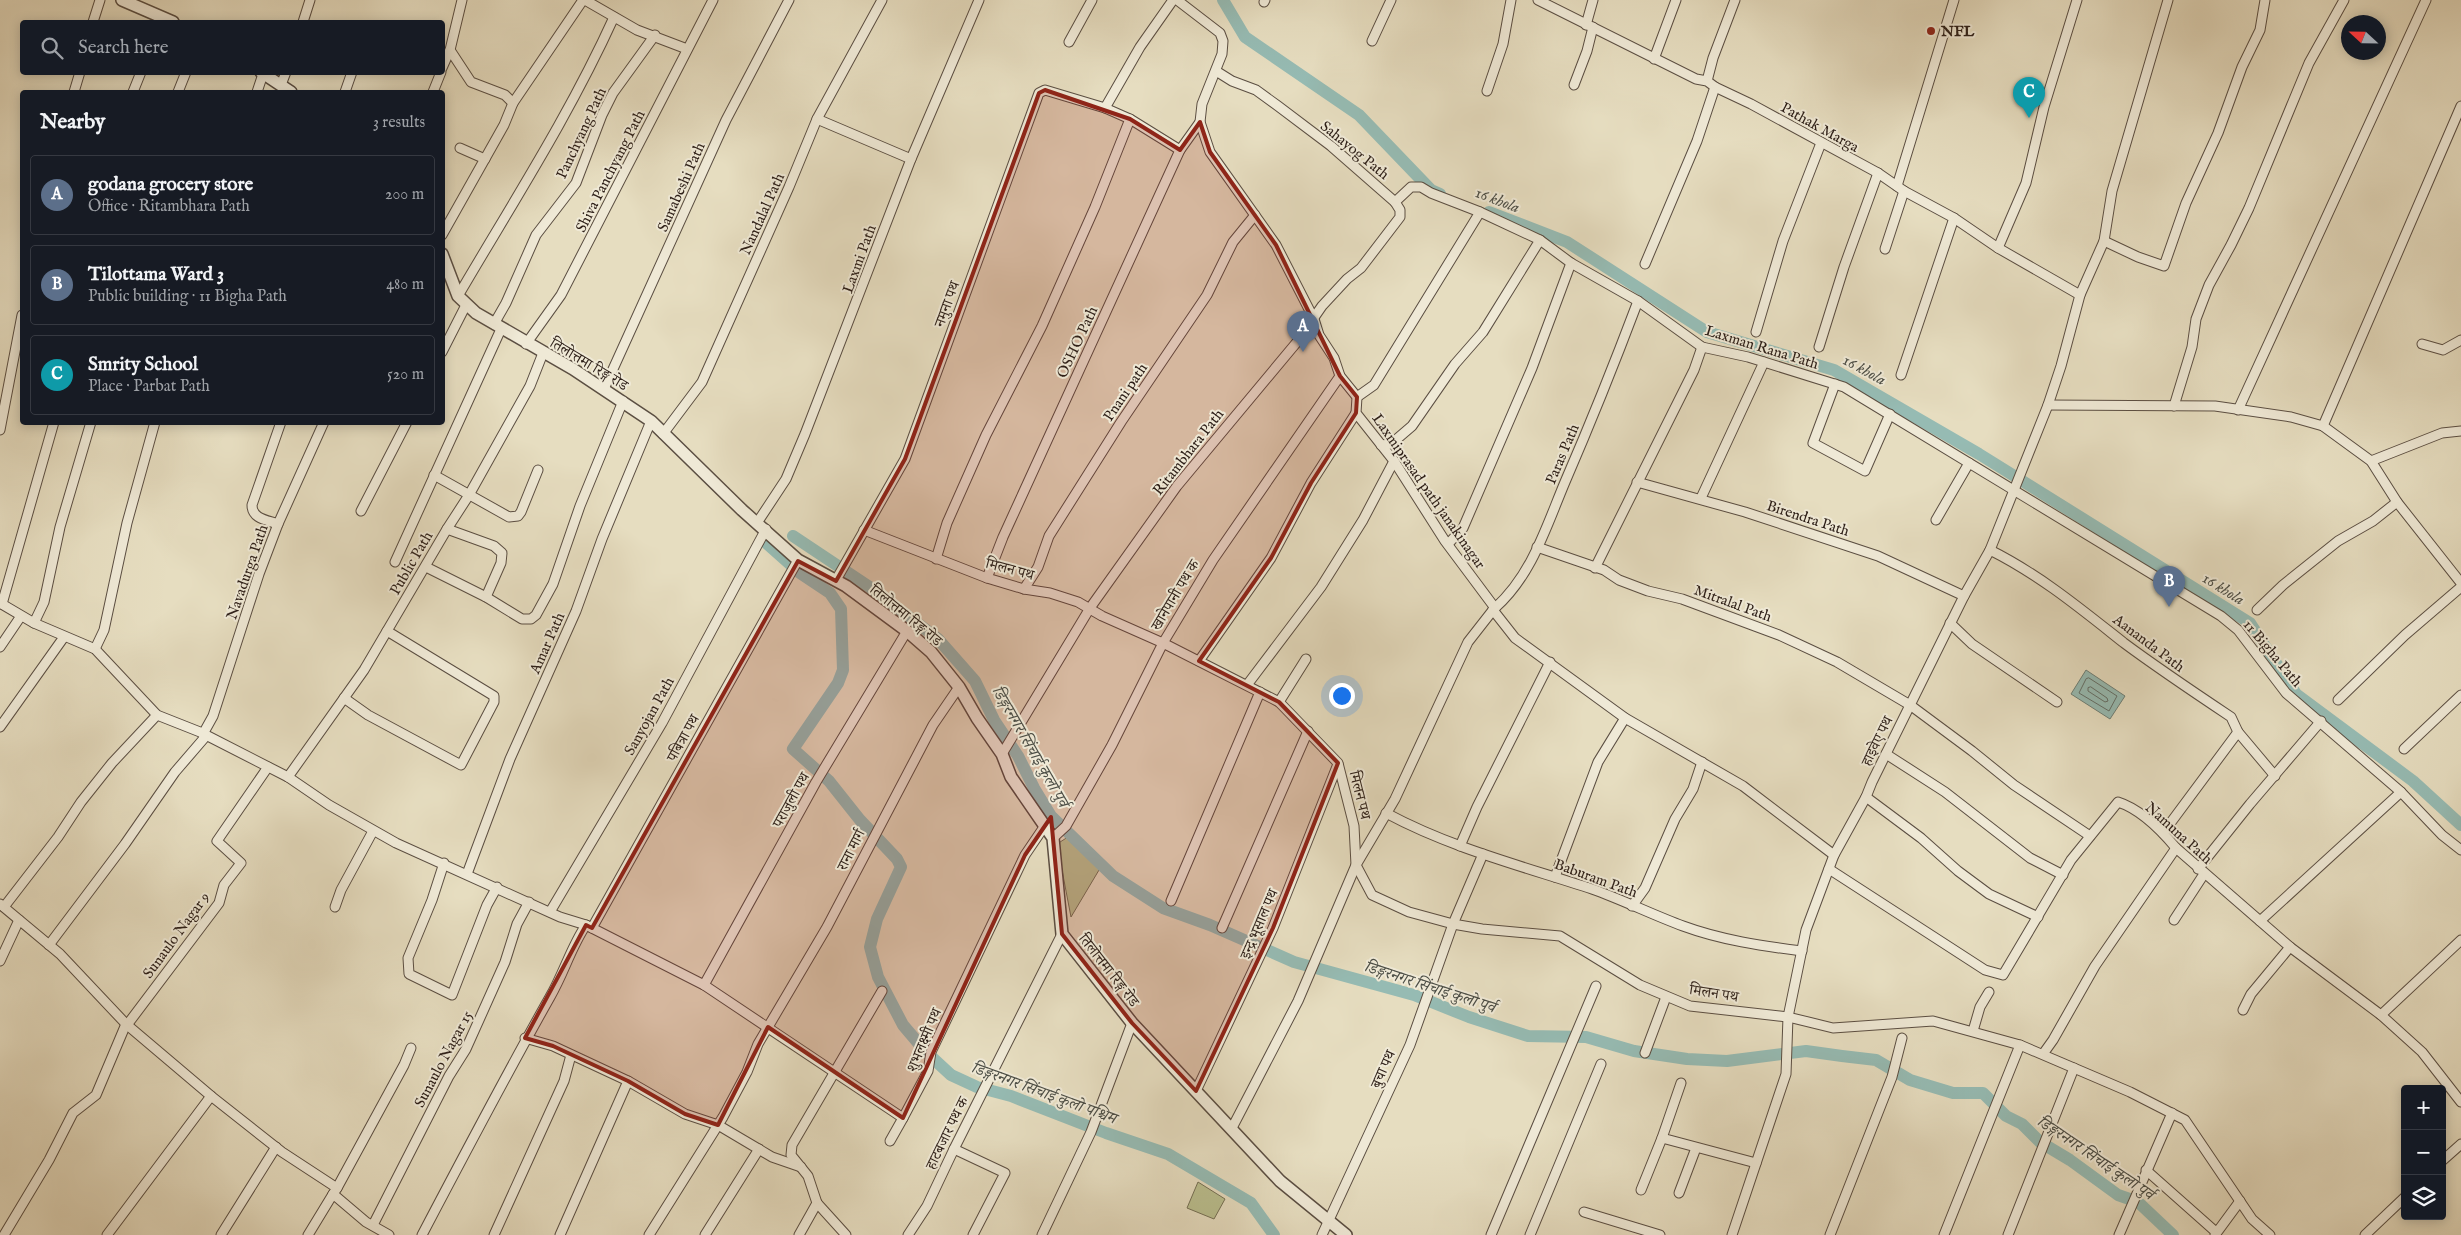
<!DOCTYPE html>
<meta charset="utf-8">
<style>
:root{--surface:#171b24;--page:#242831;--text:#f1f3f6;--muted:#9ea1a6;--line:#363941;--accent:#c59692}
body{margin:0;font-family:"IM FELL English","Noto Serif Devanagari",serif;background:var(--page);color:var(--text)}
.controls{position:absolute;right:15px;bottom:15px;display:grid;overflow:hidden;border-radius:5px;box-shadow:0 2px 12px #0003}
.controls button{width:45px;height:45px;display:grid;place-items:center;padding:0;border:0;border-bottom:1px solid var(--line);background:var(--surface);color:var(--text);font:25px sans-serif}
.compass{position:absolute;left:2341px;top:15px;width:45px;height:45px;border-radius:50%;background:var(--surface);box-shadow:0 2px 12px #0003;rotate:292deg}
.you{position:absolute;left:1341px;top:695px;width:18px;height:18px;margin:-12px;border:4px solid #fff;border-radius:50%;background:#1a73e8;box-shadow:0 0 0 8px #1a73e833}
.badge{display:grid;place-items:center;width:32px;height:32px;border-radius:50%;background:var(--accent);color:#fff;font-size:16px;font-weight:700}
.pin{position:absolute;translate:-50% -41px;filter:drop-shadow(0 1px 2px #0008)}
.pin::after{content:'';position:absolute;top:26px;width:18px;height:15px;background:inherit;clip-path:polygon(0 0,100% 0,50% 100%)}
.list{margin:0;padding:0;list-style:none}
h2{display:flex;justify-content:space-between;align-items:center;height:65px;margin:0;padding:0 20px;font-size:21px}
h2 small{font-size:16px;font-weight:400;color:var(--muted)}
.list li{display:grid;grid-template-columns:32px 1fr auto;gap:15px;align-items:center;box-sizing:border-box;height:80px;margin:0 10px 10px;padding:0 10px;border:1px solid var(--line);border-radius:5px}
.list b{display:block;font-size:19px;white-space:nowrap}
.list p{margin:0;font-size:16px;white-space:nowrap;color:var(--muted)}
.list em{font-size:16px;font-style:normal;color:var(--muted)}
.icon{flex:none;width:28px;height:28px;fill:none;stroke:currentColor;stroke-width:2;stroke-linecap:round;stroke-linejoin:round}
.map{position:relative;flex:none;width:2461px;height:1235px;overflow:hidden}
.search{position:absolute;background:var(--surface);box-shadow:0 2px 12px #0003;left:20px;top:20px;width:425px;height:55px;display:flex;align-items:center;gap:12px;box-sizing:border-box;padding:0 18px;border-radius:5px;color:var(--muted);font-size:19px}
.panel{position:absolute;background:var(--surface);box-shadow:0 2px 12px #0003;left:20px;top:90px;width:425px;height:335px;border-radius:5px}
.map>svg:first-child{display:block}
.green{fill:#babf8f;stroke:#746f54}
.water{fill:#96bbb3;stroke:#6c7d75}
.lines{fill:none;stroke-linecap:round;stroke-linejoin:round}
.shore{stroke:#626d66;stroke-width:1}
.canal{stroke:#96bbb3;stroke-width:12}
.minor-casing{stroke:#5b4e42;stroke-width:11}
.tertiary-casing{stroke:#5b4e42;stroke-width:14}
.minor{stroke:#efe9d6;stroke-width:9}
.tertiary{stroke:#efe9d6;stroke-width:11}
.marked{fill:#8f2418;fill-opacity:0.2;stroke:#8f2418;stroke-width:4;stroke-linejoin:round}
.poi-dot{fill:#8f2418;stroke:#efe9d6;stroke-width:2}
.labels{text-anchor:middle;stroke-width:4;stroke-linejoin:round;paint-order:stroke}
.poi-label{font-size:15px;font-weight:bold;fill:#2d1f18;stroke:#efe9d6;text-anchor:start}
.street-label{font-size:15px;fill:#2d1f18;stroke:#efe9d6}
.water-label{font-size:16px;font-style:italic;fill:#4c4e46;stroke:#efe9d6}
</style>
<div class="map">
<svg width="2461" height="1235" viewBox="0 0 2461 1235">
<rect width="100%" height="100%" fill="#e6ddc0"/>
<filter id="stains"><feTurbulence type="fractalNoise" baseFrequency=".004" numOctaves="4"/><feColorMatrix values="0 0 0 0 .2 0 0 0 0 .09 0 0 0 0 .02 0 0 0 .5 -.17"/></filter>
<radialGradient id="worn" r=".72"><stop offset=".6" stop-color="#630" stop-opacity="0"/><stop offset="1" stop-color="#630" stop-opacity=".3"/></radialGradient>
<g class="green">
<polygon points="1071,835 1102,865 1071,917 1057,844"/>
<polygon points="1198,1182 1225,1199 1214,1219 1187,1208"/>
</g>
<polygon class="water" points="2086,670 2125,696 2110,719 2071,694"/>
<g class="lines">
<g class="shore">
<polygon points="2089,678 2117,696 2109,711 2079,693 2086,679"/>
<polygon points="2091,687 2107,698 2108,701 2105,702 2088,691 2088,688"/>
</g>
<g class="canal">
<polyline points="1223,0 1245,37 1359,115 1431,190 1440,194"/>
<polyline points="1489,212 1567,242 1707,332 1834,370 1979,454 2250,623 2296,694 2413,781 2461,825"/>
<polyline points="793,536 871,588 938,639 975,681 994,720 1018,756 1034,788 1051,816 1113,876 1163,908 1210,925 1294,962 1414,995 1469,1017 1528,1036 1586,1037 1634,1051 1687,1059 1727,1061 1806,1051 1842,1056 1876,1060 1910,1080 1953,1093 1983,1093 2006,1116 2022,1124 2040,1142 2070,1160 2118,1195 2138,1202 2173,1235"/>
<polyline points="763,540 800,573 830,593 841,609 843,670 838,683 793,749 829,781 860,820 897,859 901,867 877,919 870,947 878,977 903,1025 925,1051 951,1075 977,1087 1011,1096 1106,1133 1168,1154 1251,1203 1274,1235"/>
</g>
<g class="minor-casing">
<g id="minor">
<polyline points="585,0 637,30 687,49"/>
<polyline points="1177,0 1220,33 1223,41 1222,54 1202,104 1200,122 1210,152 1276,245 1314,319 1319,335 1334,358 1340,376 1357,397 1356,413 1394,461 1445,541 1495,608 1493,610 1515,638 1625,718 1743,786 1834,855"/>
<polyline points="1538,0 1696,79 1707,81 1715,87 1751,104 1878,173 1904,191 1954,218 1998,248 2080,295"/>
<polyline points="1264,2 1265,0"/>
<polyline points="93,22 100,0"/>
<polyline points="303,22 310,0"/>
<polyline points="1586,25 1593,0"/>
<polyline points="1372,41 1391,0"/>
<polyline points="1069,42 1092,0"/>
<polyline points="450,50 471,82 505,95 513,103"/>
<polyline points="1654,59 1676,0"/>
<polyline points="442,68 450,50 462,0"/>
<polyline points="1216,71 1232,81 1256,90 1278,106 1331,146 1395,202 1411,187 1421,187 1431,193 1480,212 1540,240 1571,263 1638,301 1702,347 1748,357 1844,387 2221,616 2238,630 2286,693 2401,792 2442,835 2461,850"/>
<polyline points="1707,81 1713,58 1735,0"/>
<polyline points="281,85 286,72"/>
<polyline points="1574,85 1587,51 1593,27"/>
<polyline points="1487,91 1503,44 1511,0"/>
<polyline points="74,92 80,72"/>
<polyline points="133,92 141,72"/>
<polyline points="178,92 186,72"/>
<polyline points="257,92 263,74"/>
<polyline points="345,92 352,72"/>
<polyline points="433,92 441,72"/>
<polyline points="817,119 911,159"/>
<polyline points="1130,119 1105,108 1140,47 1173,0"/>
<polyline points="460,148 485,159"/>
<polyline points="1897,186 1954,0"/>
<polyline points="442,235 504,125 513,103 583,0"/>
<polyline points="2104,241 2138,257 2164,266 2186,203 2218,133 2242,67 2260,30 2265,0"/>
<polyline points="1998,248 2026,183 2044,107 2077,0"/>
<polyline points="1885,249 1904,191"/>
<polyline points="1645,264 1697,141 1715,87"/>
<path d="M 458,296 C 513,202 569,116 614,17"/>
<polyline points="494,324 506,303 536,235 576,183 602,115 613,93 655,35"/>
<polyline points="1756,332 1783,241 1821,143"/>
<polyline points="526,344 561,295 713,0"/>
<polyline points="2422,344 2443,350 2461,340"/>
<polyline points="1819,347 1844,267 1878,173"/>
<polyline points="442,352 466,305"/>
<polyline points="1901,375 1954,218"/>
<polyline points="1835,384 1813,443 1865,471 1890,414"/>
<polyline points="604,389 726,120 789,0"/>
<polyline points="1357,397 1374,385 1480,212"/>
<polyline points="2048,405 2215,406 2291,417 2323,426 2371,461 2397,502 2461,583"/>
<polyline points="2174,406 2192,347 2196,319 2209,285 2231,245 2249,208 2309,63 2344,0"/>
<polyline points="2238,410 2426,0"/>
<polyline points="2323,426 2461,106"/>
<polyline points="0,430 22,315"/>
<polyline points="663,434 702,382 789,187 817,119 882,0"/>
<polyline points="1381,445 1391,444 1412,426 1455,364 1483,332 1540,240"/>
<polyline points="2371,461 2442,433 2461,431"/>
<polyline points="434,475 509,517 518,516 521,512 538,470"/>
<polyline points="1637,482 1745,512 1878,556 1964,596"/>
<polyline points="1701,498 1764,362"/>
<polyline points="361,511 407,422"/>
<polyline points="1936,520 1969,463"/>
<polyline points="757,523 786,479 805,434 911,159 979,0"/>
<path d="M 278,524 C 267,520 252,519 252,505 L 281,422"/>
<polyline points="447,529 494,546 502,553 501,563 486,597"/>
<polyline points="864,530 987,578 1024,589 1050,593 1078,602 1102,616 1163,643 1279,702 1338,763 1354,826 1356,865 1372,895 1409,912 1453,924 1482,929 1560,936 1640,985 1690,1006 1788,1017 1833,1028 1933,1021 2020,1045 2130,1092 2185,1120 2252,1219 2270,1235"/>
<polyline points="1448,544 1463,528 1532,368 1571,263"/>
<polyline points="1537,547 1604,570 1619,580 1648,591 1682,599 1779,635 1837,662 1910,705 1972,751 2014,785 2090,836"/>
<path d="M 1990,550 C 2040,575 2081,609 2124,643 C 2159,669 2195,693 2231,717 L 2238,732 L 2275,776"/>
<polyline points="936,559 947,523 986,435 1042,326 1095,207 1130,119 1180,150"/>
<polyline points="395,562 501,329"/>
<polyline points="426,567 486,597 522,619 531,619 536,615 553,584 580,506 623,401"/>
<polyline points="1595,568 1694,370 1702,347"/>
<polyline points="987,578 1003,537 1180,150 1200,122"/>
<polyline points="836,580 905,459 1039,93 1045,90 1105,108"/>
<polyline points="1024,589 1038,567 1049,536 1121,422 1207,295 1233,242 1255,215"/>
<polyline points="0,603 34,623 95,649 157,715 200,732 288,777 329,805 396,843 560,917 586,925 704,985 903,1118 928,1071 931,1052 1025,855 1044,827"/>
<polyline points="2,604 54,422"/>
<path d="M 1495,608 C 1532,575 1546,527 1565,482 C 1591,422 1615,362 1638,301"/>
<polyline points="2257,610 2283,585 2338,541 2373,521 2397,502"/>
<polyline points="34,623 44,602 60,527 91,422"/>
<polyline points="1950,623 1972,644 2057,702"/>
<polyline points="0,647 21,616"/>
<polyline points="95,649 104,630 127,523 155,422"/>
<polyline points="1199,661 1271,558 1311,483 1356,413"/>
<polyline points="1247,685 1321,587 1363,520 1394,461"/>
<polyline points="344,698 368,715 461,765 494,702 494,696 387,631"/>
<polyline points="2338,700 2405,635 2461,587"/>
<polyline points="1279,702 1306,659"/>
<polyline points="0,727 64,637"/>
<polyline points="203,734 213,716 259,574 278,524 324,422"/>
<polyline points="2404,749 2461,695"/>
<polyline points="1002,754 1090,608 1177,486 1297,342 1322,306 1347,279 1361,268 1400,217 1400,210 1395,202"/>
<polyline points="1886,754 1945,792 2030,858 2063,875"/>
<polyline points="288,777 364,670 447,529 469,495 530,386 543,353"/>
<polyline points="1866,797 1921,838 1958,871 1989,894 2038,917"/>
<path d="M 1386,813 C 1451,848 1522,866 1592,889 C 1623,900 1653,915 1683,926 C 1721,940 1762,946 1802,951"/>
<polyline points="2163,833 2238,732"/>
<polyline points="1053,838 1066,826 1112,745 1163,643 1213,560 1340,376"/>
<polyline points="1460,846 1477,807 1550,662"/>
<polyline points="444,863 432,900 408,958 409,974 452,995 487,905 497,887"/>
<path d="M 1829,869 L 1985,970 L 2003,975 L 2071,860 L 2118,802 C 2140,809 2161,830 2176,848 L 2290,947 L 2381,1015 L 2422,1052 L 2461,1102"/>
<polyline points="2198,869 2250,804 2321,721"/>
<polyline points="467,874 510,759 576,611 602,539 651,421"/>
<polyline points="1555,877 1598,762 1625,718"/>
<polyline points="1171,901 1260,692"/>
<polyline points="0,904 60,954 126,1024 211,1096 282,1152 337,1188 333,1194 366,1222 389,1235"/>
<polyline points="1632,906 1645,888 1675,819 1693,789 1702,762"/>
<polyline points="4,907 58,837 81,802 112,763 157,715"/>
<polyline points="335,907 341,890 373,831"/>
<polyline points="550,912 662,723 766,529"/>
<polyline points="2174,920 2204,874"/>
<polyline points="2260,921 2401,792"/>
<polyline points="592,928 798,560"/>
<polyline points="1222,928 1308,731"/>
<polyline points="49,945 125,844 175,772 206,736"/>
<polyline points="0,961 19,920"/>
<polyline points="704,985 816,782 907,631"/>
<polyline points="2243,1010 2251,994 2290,947"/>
<polyline points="2381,1015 2461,940"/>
<polyline points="127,1025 219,903 224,885 241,863 217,841 268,767"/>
<polyline points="1973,1031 1980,1007 1989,992"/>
<polyline points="525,1038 553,1046 628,1081 685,1114 718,1125 772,1157 801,1167"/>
<polyline points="1645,1053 1666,997"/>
<polyline points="2043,1054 2053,1040 2095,966 2176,848"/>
<polyline points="1681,1083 1662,1138 1756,1163"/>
<polyline points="1196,1091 1273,928 1338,764"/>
<polyline points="1232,1128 1298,1001 1356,865 1395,799 1468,642 1493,610"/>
<polyline points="890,1141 903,1118"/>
<polyline points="954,1149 1005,1173 973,1235"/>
<polyline points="2442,1161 2461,1144"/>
<polyline points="2146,1170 2216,1232"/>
<polyline points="337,1188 404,1065 411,1048"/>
<polyline points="1641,1190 1662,1138"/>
<polyline points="1679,1193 1696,1148"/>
<polyline points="817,1203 808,1176 791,1155 792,1145 882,991"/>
<polyline points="817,1203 846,1235"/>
<polyline points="1584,1212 1660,1235"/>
<polyline points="373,1225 449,1076 466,1049 505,962 517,924 529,902"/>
<polyline points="4,1235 49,1160 73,1113 96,1095 126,1024"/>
<polyline points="107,1235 211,1096"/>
<polyline points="221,1235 276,1147"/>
<polyline points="308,1235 333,1194"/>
<path d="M 422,1235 C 464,1155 506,1075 550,997 C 564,973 571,947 586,925"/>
<polyline points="494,1235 564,1081 571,1055"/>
<polyline points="560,1235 628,1081"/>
<polyline points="649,1235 723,1117 747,1072 758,1044 827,927 933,725 959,687"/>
<polyline points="705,1235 759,1149"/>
<polyline points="799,1235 817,1203"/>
<polyline points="908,1235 927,1206 954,1149 1062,934"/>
<polyline points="1042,1235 1091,1132 1132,1023"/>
<polyline points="1322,1235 1410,1045 1453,924 1483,854"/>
<polyline points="1491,1235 1596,986"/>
<polyline points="1530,1235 1601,1064"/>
<polyline points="1732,1235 1786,1074 1788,1017 1806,930 1834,855 1866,797 1872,782 1964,596 1990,550 2048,405 2061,366 2080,295 2104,241 2112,191 2168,0"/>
<polyline points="1830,1235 1892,1077 1902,1038"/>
<polyline points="1944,1235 2020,1045"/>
<polyline points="2008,1235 2074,1068"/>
<polyline points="2119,1235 2172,1113"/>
<polyline points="2215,1235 2240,1201"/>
<polyline points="2365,1235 2405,1197"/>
</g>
</g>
<g class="tertiary-casing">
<g id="tertiary">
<polyline points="122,0 173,22"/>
<polyline points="261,72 291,92"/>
<polyline points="442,254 458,296 476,313 573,369 651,421 742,510 798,560 846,586 907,631 931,652 959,687 977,718 1002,754 1011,777 1053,838 1062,934 1132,1023 1280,1181 1346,1235"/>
</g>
</g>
<use href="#minor" class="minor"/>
<use href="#tertiary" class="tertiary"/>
</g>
<path class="marked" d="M 1045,90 L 1130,119 L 1180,150 L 1200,122 L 1210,152 L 1276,245 L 1340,376 L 1357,397 L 1356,413 L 1311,483 L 1271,558 L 1199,661 L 1279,702 L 1338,763 L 1273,928 L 1196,1091 L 1132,1023 L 1062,934 L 1051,817 L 1025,855 L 903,1118 L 768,1027 L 718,1125 L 685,1114 L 628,1081 L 553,1046 L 525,1038 L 586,925 L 592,928 L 798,561 L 836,581 L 905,459 L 1039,93 Z"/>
<circle class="poi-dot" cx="1931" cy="31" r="5"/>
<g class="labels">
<g class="poi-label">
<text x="1941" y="36">NFL</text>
</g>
<g class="street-label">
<text transform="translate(1820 127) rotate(29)" y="5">Pathak Marga</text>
<text transform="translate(581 133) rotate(-65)" y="5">Panchyang Path</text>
<text transform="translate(1355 150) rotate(39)" y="5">Sahayog Path</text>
<text transform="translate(610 171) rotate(-63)" y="5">Shiva Panchyang Path</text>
<text transform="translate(681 187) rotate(-66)" y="5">Samabeshi Path</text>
<text transform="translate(762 214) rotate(-66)" y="5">Nandalal Path</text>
<text transform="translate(859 259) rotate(-70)" y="5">Laxmi Path</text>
<text transform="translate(947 304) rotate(-70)" y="5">नमुना पथ</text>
<text transform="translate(1077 342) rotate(-65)" y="5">OSHO Path</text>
<text transform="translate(1762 347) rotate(17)" y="5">Laxman Rana Path</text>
<text transform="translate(589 364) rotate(31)" y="5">तिलोत्तमा रिङ्ग रोड</text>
<text transform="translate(1125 392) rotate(-56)" y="5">Pnani path</text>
<text transform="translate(1188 452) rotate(-52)" y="5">Ritambhara Path</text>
<text transform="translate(1562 454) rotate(-67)" y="5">Paras Path</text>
<text transform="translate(1429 491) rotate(55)" y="5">Laxmiprasad path janakinagar</text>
<text transform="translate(1808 518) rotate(18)" y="5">Birendra Path</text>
<text transform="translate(411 563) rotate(-60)" y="5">Public Path</text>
<text transform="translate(1010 569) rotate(15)" y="5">मिलन पथ</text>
<text transform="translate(247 572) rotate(-71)" y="5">Navadurga Path</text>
<text transform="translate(1175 595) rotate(-59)" y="5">खानेपानी पथ क</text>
<text transform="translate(1733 603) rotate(20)" y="5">Mitralal Path</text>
<text transform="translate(906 615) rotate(39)" y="5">तिलोत्तमा रिङ्ग रोड</text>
<text transform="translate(547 643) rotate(-66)" y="5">Amar Path</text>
<text transform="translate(2149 643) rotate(37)" y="5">Aananda Path</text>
<text transform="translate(2273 653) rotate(50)" y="5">11 Bigha Path</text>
<text transform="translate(649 716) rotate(-61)" y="5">Sanyojan Path</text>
<text transform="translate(683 738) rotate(-61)" y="5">पबित्रा पथ</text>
<text transform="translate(1877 741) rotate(-64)" y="5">हाइवेए पथ</text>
<text transform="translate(1360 795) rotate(76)" y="5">मिलन पथ</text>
<text transform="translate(791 800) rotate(-61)" y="5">पराजुली पथ</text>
<text transform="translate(2179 833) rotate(42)" y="5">Namuna Path</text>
<text transform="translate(851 850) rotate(-63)" y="5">राना मार्ग</text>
<text transform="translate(1596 878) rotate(20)" y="5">Baburam Path</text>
<text transform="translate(1259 924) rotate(-67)" y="5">इन्द्र भूसाल पथ</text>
<text transform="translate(176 935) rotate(-54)" y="5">Sunaulo Nagar 9</text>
<text transform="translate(1109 970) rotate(52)" y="5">तिलोत्तमा रिङ्ग रोड</text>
<text transform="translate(1714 993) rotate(9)" y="5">मिलन पथ</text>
<text transform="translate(924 1040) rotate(-67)" y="5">शुभलक्ष्मी पथ</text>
<text transform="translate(443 1059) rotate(-62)" y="5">Sunaulo Nagar 15</text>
<text transform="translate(1383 1069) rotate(-66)" y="5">बुचा पथ</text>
<text transform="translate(947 1133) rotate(-64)" y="5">हाटबजार पथ क</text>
</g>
<g class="water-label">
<text transform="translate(1498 199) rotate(21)" y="6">16 khola</text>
<text transform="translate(1865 369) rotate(29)" y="6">16 khola</text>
<text transform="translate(2224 588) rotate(32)" y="6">16 khola</text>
<text transform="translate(1031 746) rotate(60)" y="6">डिङ्गरनगर सिंचाई कुलो पुर्व</text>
<text transform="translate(1430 986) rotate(18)" y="6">डिङ्गरनगर सिंचाई कुलो पुर्व</text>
<text transform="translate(1044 1092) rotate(20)" y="6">डिङ्गरनगर सिंचाई कुलो पश्चिम</text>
<text transform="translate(2096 1157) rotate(34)" y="6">डिङ्गरनगर सिंचाई कुलो पुर्व</text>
</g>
</g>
<rect width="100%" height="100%" filter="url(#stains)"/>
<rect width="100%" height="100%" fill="url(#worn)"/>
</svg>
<div class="controls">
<button>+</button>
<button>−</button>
<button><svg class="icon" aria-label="layers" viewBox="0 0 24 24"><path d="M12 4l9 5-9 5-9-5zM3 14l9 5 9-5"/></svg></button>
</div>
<svg class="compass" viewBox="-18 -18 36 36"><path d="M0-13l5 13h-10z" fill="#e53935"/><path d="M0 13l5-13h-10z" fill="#9ea1a6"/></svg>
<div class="you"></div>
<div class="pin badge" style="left:1303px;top:352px;background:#5c6f8a">A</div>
<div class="pin badge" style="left:2169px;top:607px;background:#5c6f8a">B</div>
<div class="pin badge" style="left:2029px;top:118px;background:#0f9aa8">C</div>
<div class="search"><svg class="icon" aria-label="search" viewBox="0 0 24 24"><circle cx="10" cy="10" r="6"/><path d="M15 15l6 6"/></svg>Search here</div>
<section class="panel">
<h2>Nearby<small>3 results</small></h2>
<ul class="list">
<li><span class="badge" style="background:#5c6f8a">A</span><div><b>godana grocery store</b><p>Office · Ritambhara Path</p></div><em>200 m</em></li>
<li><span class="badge" style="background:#5c6f8a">B</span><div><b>Tilottama Ward 3</b><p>Public building · 11 Bigha Path</p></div><em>480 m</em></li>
<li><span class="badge" style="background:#0f9aa8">C</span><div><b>Smrity School</b><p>Place · Parbat Path</p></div><em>520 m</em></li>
</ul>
</section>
</div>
